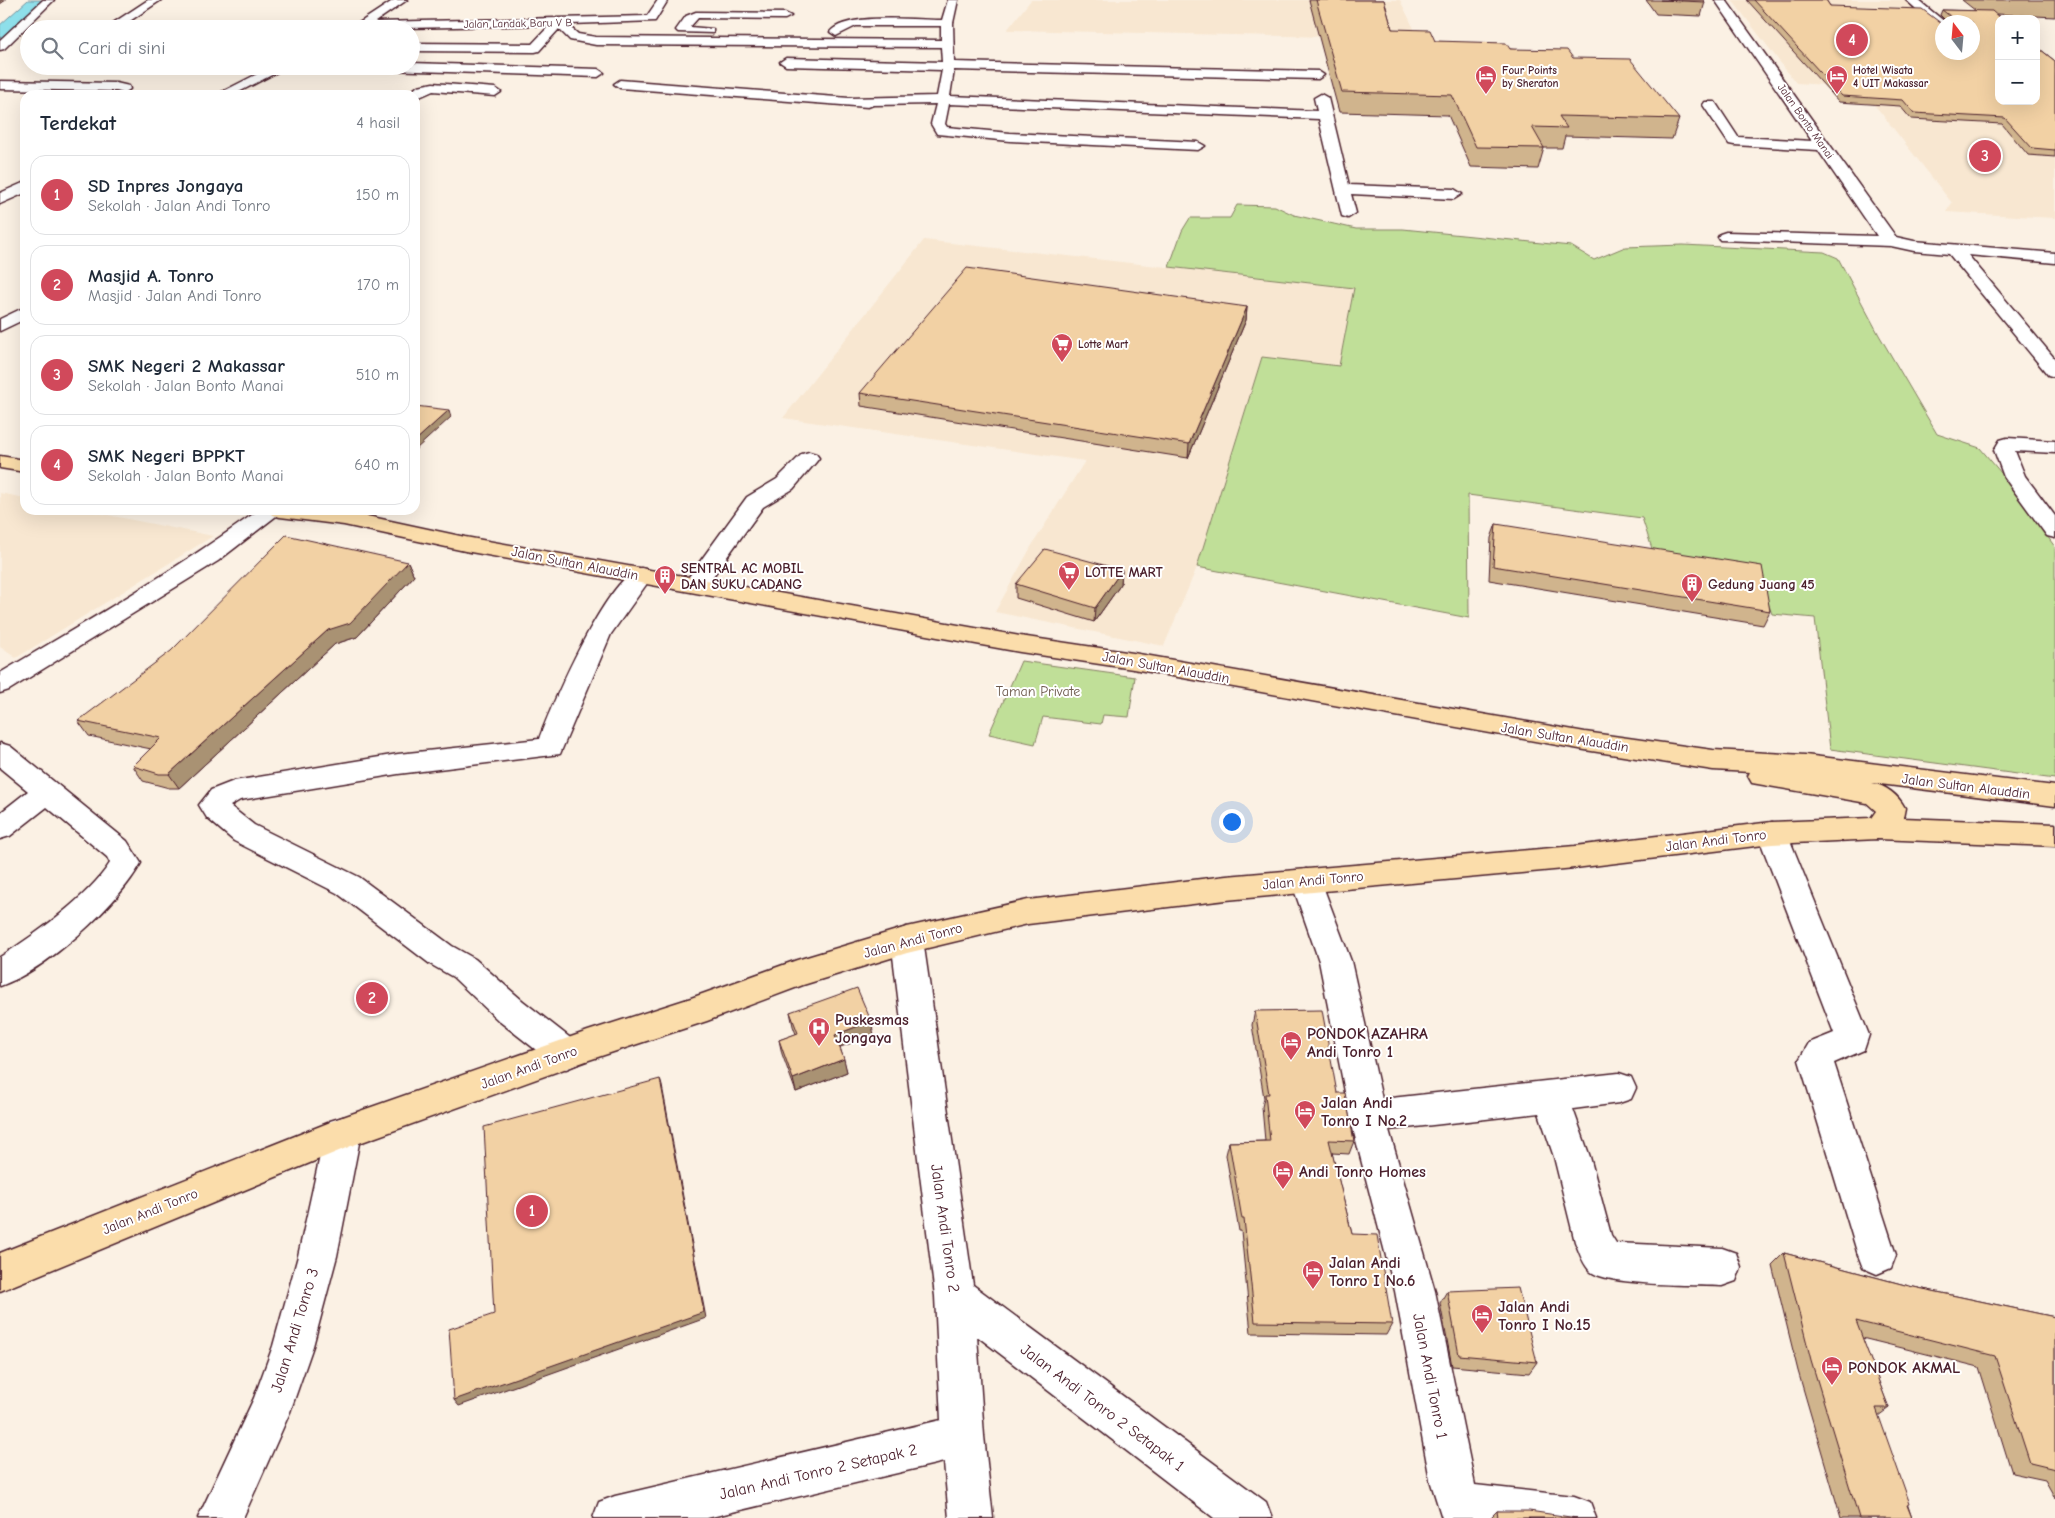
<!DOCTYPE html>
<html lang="id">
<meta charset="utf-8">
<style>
:root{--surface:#fff;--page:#f6f6f7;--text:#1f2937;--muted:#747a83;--line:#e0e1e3;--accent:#d1495b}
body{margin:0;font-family:"Comic Neue",sans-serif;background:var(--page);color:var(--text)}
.controls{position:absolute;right:15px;top:15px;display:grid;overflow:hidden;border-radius:10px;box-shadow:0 5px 20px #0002}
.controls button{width:45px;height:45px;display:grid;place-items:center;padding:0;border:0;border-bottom:1px solid var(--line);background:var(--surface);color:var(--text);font:25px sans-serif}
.compass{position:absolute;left:1935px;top:15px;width:45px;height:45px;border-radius:50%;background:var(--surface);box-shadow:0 5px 20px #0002;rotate:344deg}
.you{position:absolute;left:1231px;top:821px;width:18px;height:18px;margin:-12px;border:4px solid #fff;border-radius:50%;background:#1a73e8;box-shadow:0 0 0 8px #1a73e833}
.badge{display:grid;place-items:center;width:32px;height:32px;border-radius:50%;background:var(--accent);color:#fff;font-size:16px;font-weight:700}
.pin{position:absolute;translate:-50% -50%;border:2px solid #fff;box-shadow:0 1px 5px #0006}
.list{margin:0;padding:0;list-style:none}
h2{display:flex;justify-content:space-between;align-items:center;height:65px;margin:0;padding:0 20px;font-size:21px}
h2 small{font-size:16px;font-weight:400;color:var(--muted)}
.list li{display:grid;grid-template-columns:32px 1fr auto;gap:15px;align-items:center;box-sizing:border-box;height:80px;margin:0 10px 10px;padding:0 10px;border:1px solid var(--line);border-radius:15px}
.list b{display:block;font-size:19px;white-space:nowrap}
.list p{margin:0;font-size:16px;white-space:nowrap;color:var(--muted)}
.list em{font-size:16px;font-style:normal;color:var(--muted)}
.icon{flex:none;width:28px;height:28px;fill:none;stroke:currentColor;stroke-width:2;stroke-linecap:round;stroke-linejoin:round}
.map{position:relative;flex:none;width:2055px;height:1518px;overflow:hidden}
.search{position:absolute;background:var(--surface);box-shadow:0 5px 20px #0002;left:20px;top:20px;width:400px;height:55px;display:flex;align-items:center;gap:12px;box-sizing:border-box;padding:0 18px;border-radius:28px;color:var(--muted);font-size:19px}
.panel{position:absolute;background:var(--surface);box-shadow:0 5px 20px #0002;left:20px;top:90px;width:400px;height:425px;border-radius:15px}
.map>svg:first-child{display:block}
.built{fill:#f8e7d1;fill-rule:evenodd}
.green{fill:#c0df98;stroke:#857f62}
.water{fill:#8edfea;stroke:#73929e}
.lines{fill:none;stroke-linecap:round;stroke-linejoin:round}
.minor-casing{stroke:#4a1f2b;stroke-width:3}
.major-casing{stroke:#4a1f2b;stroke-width:3}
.minor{fill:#fff;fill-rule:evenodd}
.major{fill:#fbddab;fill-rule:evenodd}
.wall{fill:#d0b48d;stroke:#4a1f2b}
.shaded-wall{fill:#a99273;stroke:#4a1f2b}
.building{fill:#f2d1a4;stroke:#4a1f2b}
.labels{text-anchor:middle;stroke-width:4;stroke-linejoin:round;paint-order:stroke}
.far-street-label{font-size:11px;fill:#4a1f2b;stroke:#fff}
.far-poi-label{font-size:11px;font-weight:bold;fill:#4a1f2b;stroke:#fff;text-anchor:start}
.street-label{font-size:14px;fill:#4a1f2b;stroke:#fff}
.poi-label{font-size:14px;font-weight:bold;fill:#4a1f2b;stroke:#fff;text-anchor:start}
.park-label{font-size:14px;fill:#6d594c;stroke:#fff}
.near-poi-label{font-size:16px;font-weight:bold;fill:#4a1f2b;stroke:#fff;text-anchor:start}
.near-street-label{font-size:16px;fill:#4a1f2b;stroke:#fff}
</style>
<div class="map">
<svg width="2055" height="1518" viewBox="0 0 2055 1518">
<rect width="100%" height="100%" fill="#fbf1e4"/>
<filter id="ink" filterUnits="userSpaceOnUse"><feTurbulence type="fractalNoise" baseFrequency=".02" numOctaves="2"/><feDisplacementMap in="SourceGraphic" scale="10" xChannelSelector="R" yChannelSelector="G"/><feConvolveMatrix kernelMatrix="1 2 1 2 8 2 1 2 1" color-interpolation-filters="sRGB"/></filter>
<g filter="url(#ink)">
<g class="built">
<polygon points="1031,0 1400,0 1419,39 1007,30"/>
<path d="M 1732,0 L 1916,0 L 1930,12 L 1941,15 L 1984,17 L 1999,101 L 2036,101 L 2055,66 L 2055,218 L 1946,212 L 1952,203 L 1878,109 L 1857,87 L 1796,83 ZM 1942,22 L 1972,22 L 1972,52 L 1942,52 Z"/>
<polygon points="924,240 1354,288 1339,366 1262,357 1197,567 1164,646 995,612 1031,547 1085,461 783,418"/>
<polygon points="0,493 25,498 25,510 83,510 213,536 16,658 0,647"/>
</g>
<g class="green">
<polygon points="1237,205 1275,206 1294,215 1356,229 1403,229 1571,246 1594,260 1625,247 1683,245 1824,252 1838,258 1879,335 1937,434 1980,448 2007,480 2055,547 2055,779 1830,749 1815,618 1772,614 1763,589 1659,570 1642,518 1468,495 1469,618 1197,567 1262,357 1339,366 1354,288 1169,267 1182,231 1190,218 1230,218"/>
<polygon points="1021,661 1135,677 1129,717 1103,715 1101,724 1043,717 1035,744 989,734"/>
</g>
<polygon class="water" points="28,0 45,0 0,41 0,25"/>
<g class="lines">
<g class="minor-casing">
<g id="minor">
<polygon points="43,0 54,0 4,49 0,50 0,40"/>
<polygon points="148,0 161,0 118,29 104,29"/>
<path d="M 394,0 L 407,0 L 375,22 L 647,16 L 658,0 L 668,0 L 655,21 L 571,24 L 571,28 L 578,34 L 596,37 L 941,40 L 941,26 L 856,26 L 836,36 L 830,32 C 846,12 916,20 942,20 L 948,0 L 958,0 L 953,23 L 954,62 L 1318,71 L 1324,75 L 1318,79 L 954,70 L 950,96 L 1317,111 L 1314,98 L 1321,94 L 1328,98 L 1349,185 L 1454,189 L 1462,194 L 1454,199 L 1351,194 L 1356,213 L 1348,218 L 1342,216 L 1319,119 L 949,104 L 945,124 L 947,127 L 1010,133 L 1198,142 L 1205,146 L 1198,150 L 1010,141 L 937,134 L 931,124 L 936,104 L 873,105 L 868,107 L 620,88 L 614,84 L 620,80 L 849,98 L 937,96 L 942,70 L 786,66 L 780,62 L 786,58 L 942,62 L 941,47 L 596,45 L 570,40 L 559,29 L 539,51 L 535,52 L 411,51 L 411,43 L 532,44 L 550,25 L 355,29 L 356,25 Z"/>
<polygon points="1715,0 1726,0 1896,237 1914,241 2055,253 2055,263 1968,255 2055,359 2055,377 2048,375 1949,254 1914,251 1891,246 1720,240 1718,237 1720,234 1726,232 1877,236 1818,150 1734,145 1729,144 1703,105 1705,102 1715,102 1738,137 1812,141"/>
<polygon points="1906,0 1918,0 1945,22 1942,22 1942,29 1938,28"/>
<polygon points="696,12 785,13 791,16 785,19 698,18 690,27 713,29 713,33 678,32 676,30 686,16"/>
<polygon points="411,63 598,69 604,73 598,77 388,70 382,66 411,66"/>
<polygon points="273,66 289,66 233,95 216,95"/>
<polygon points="0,81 116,83 129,86 130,89 124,93 116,91 0,89"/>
<polygon points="433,83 495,88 501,92 495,96 433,91 415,99 415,95 407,95 418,86"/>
<polygon points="25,182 25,193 0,204 0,193"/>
<polygon points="25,307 25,319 0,331 0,319"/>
<polygon points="2007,438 2055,441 2055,453 2015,451 2025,476 2055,516 2055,538 2047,536 2004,477 1994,450 2000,440"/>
<polygon points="809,452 816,454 819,458 816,462 793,489 763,507 703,590 695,592 687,590 683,585 747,497 777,479 802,454"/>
<path d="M 259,510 L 284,510 L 218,561 L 9,690 L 0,693 L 0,673 C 88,621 176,570 259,510 Z"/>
<path d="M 641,568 L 649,570 L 653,575 L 611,634 L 560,754 L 398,774 L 240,800 L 230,806 L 254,825 L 359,877 L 452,946 L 475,959 L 523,1001 L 578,1044 L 583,1054 L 578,1064 L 566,1069 L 554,1064 L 499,1021 L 453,977 L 430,964 L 337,893 L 234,841 L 207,818 L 199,805 L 211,790 L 234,781 L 398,754 L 539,739 C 552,704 607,576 641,568 Z"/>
<path d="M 0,743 L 10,746 L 127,841 L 141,863 C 118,905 45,971 0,986 L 0,957 C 34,936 89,896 110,863 L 107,857 L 47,807 L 10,836 L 0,839 L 0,813 L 28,791 L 0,768 Z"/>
<polygon points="1772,822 1782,825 1787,833 1869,1035 1864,1050 1834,1063 1896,1255 1891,1268 1877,1274 1863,1268 1858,1255 1799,1060 1809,1043 1834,1033 1757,833 1762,825"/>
<path d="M 1306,869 L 1317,873 L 1321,881 L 1351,961 L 1382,1099 L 1619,1073 L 1631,1077 L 1636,1088 L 1631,1099 L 1619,1103 L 1573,1109 L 1590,1157 L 1611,1235 L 1616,1243 L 1722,1248 L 1736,1253 L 1741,1267 L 1736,1281 L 1722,1286 C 1697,1285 1602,1286 1589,1270 C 1582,1262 1579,1251 1575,1242 L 1554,1157 L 1539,1113 L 1389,1130 L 1435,1291 L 1475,1485 L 1574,1496 L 1590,1502 L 1596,1518 L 1442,1518 L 1430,1480 L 1395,1291 L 1350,1117 L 1319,961 L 1291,881 L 1295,873 Z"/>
<polygon points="907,927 918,931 923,940 973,1285 1266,1502 1272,1518 1214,1518 977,1336 984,1436 993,1518 949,1518 944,1462 707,1518 593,1518 599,1502 615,1496 941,1420 935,1296 891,940 896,931"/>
<polygon points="343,1117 356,1121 361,1133 337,1256 313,1346 290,1412 243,1518 198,1518 254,1398 273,1346 298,1256 325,1133 330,1121"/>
</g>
</g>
<g class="major-casing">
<g id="major">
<polygon points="0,456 25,460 25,472 0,468"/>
<path d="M 269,510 L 344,511 L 465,537 L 1020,636 L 1133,653 L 1585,732 L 1713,750 L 1805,755 L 2055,786 L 2055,806 L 1872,783 C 1886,786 1898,795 1905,808 L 1903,818 L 2055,824 L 2055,846 L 1878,839 L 1772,844 L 1575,868 L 1226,900 L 1028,924 L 907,953 L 803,985 L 707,1021 L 589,1060 L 351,1146 L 0,1291 L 0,1253 L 343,1117 L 588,1031 L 691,998 L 797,960 L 907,927 L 1028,900 L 1226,876 L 1575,846 L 1772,822 L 1871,818 L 1876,811 L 1867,803 L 1752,783 L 1748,776 L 1750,772 L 1713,770 L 1585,750 L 1133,669 L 1020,652 L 465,551 L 344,525 L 280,517 L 272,515 Z"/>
</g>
</g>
<use href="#minor" class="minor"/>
<use href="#major" class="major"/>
</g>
<g class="wall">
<polygon points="1309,0 1384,0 1392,29 1435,41 1510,49 1573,58 1679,119 1672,139 1565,136 1562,148 1544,148 1538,169 1471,167 1448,115 1339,112"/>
<polygon points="1646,0 1703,0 1705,2 1701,16 1656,14"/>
<polygon points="1747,0 1826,0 1830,6 1942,52 1946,21 1940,15 1942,10 1976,11 1962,0 2055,0 2055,17 1996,14 2055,61 2055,157 2028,155 2002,124 1911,119 1900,106 1839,102"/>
<polygon points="1247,307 1246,320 1188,458 861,406 860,393"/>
<polygon points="1496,524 1770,611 1763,625 1489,580 1491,538"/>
<polygon points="408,562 414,576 357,637 335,644 179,788 169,788 143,781 133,766 151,749 89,736 78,721"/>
<polygon points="1122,570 1121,584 1094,622 1016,598 1016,584"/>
<polygon points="1255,1011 1337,1093 1354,1141 1349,1154 1332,1153 1352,1234 1392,1324 1386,1335 1251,1333 1241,1231 1239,1231 1226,1155 1229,1142 1265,1141 1262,1107 1264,1098 1252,1025"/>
<polygon points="790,1012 874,1035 840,1047 847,1072 796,1092 782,1054 779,1040 796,1034 793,1026"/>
<polygon points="1784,1253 1909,1286 2055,1317 2055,1498 2045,1480 2012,1473 1979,1367 1862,1338 1889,1408 1878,1416 1912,1518 1841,1518 1798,1371 1772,1265"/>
<polygon points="1447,1291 1537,1362 1529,1373 1452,1366 1440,1303"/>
<polygon points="1497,1511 1577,1518 1490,1518"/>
</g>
<g class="shaded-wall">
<polygon points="0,0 6,0 0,4"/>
<polygon points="1247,307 1246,320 1188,458 1189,444"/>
<polygon points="449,410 451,417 415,450 415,441"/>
<polygon points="408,562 414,576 357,637 335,644 179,788 169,774 328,630"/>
<polygon points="1122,570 1121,584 1094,622 1095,608"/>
<polygon points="871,1021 874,1035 837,1048 835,1035"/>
<polygon points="844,1059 847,1072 796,1092 793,1079"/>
<polygon points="660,1079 662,1086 706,1318 459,1406 454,1400"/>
</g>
<g class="building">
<polygon points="1316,0 1384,0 1392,29 1430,30 1435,41 1506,43 1510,49 1567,50 1573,58 1630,59 1679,119 1559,116 1567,128 1532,127 1544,148 1476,147 1452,95 1342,92"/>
<polygon points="1660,0 1703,0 1705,2"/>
<polygon points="1754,0 1826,0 1830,6 1922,9 1942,24 1942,52 1972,52 1972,22 1946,22 1950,16 1942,10 1992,11 2001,19 1999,19 1999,101 2036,101 2036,46 2055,61 2055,150 2032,148 2005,118 1914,113 1903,100 1842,96"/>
<polygon points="967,268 1247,307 1189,444 860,393"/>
<polygon points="415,406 449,410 415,441"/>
<polygon points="1496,524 1762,566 1770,611 1493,566"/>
<polygon points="286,535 408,562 350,623 328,630 169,774 159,774 133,766 161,738 78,721 171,651"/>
<polygon points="1045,549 1122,570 1095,608 1016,584"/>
<polygon points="857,988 871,1021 835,1035 844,1059 793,1079 779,1040 798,1033 790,1012"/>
<polygon points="1322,1010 1337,1093 1345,1093 1354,1141 1329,1140 1352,1234 1377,1235 1392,1324 1255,1322 1244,1219 1242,1219 1229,1142 1270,1141 1265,1094 1269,1094 1255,1011"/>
<polygon points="660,1079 704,1312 454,1400 449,1329 494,1314 484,1127"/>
<polygon points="1784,1253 1909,1286 2055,1317 2055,1469 2030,1463 1995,1356 1856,1321 1889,1408 1876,1408 1910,1504 1907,1505 1912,1518 1859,1518 1811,1360"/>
<polygon points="1518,1288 1537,1362 1459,1355 1447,1291"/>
<polygon points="1497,1511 1529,1511 1577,1518 1498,1518"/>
</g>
</g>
<defs>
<g id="hotel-pin" transform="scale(1.125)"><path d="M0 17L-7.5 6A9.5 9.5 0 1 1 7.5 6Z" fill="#d1495b" stroke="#fff"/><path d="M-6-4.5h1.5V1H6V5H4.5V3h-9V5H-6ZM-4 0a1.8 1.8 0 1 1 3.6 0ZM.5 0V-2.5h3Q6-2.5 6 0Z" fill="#fff"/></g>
<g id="supermarket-pin" transform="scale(1.125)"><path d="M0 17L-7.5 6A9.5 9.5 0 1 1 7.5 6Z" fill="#d1495b" stroke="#fff"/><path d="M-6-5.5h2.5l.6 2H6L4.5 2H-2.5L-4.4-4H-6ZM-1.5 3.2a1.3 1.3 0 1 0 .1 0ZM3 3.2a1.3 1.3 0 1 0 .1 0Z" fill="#fff"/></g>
<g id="building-pin" transform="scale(1.125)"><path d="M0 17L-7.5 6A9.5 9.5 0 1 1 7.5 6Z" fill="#d1495b" stroke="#fff"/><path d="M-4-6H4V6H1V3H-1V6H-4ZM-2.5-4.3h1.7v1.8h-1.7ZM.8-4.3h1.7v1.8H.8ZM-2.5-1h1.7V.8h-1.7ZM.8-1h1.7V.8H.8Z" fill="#fff"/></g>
<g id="hospital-pin" transform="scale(1.125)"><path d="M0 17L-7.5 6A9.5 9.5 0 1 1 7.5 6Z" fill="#d1495b" stroke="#fff"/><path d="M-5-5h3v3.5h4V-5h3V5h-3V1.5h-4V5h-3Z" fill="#fff"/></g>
</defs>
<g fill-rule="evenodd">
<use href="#hotel-pin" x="1486" y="76"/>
<use href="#hotel-pin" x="1837" y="76"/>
<use href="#supermarket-pin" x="1062" y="344"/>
<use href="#supermarket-pin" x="1069" y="572"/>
<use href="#building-pin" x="665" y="576"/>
<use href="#building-pin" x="1692" y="584"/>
<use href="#hospital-pin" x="819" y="1028"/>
<use href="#hotel-pin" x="1291" y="1042"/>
<use href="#hotel-pin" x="1305" y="1111"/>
<use href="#hotel-pin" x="1283" y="1171"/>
<use href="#hotel-pin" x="1313" y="1271"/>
<use href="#hotel-pin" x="1482" y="1315"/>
<use href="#hotel-pin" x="1832" y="1367"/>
</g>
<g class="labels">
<g class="far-street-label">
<text transform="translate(518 23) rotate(-1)" y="4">Jalan Landak Baru V B</text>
<text transform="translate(1806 121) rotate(55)" y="4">Jalan Bonto Manai</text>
</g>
<g class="far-poi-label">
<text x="1502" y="74">Four Points<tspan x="1502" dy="13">by Sheraton</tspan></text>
<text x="1853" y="74">Hotel Wisata<tspan x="1853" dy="13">4 UIT Makassar</tspan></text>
<text x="1078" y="348">Lotte Mart</text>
</g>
<g class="street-label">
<text transform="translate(575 563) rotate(11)" y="5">Jalan Sultan Alauddin</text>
<text transform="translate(1166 667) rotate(10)" y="5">Jalan Sultan Alauddin</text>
<text transform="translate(1565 737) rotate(9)" y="5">Jalan Sultan Alauddin</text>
<text transform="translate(1966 786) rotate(7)" y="5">Jalan Sultan Alauddin</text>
<text transform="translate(1716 840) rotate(-7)" y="5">Jalan Andi Tonro</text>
<text transform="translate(1313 880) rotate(-5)" y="5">Jalan Andi Tonro</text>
<text transform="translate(913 940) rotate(-15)" y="5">Jalan Andi Tonro</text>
<text transform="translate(529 1067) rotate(-20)" y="5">Jalan Andi Tonro</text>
<text transform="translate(150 1211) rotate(-22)" y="5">Jalan Andi Tonro</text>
</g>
<g class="poi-label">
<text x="681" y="573">SENTRAL AC MOBIL<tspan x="681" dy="16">DAN SUKU CADANG</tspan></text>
<text x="1085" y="577">LOTTE MART</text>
<text x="1708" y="589">Gedung Juang 45</text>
</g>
<g class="park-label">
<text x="1038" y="696">Taman Private</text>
</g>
<g class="near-poi-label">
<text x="835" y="1025">Puskesmas<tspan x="835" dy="18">Jongaya</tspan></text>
<text x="1307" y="1039">PONDOK AZAHRA<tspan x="1307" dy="18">Andi Tonro 1</tspan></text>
<text x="1321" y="1108">Jalan Andi<tspan x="1321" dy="18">Tonro I No.2</tspan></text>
<text x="1299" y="1177">Andi Tonro Homes</text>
<text x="1329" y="1268">Jalan Andi<tspan x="1329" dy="18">Tonro I No.6</tspan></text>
<text x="1498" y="1312">Jalan Andi<tspan x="1498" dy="18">Tonro I No.15</tspan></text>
<text x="1848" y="1373">PONDOK AKMAL</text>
</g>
<g class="near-street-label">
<text transform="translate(946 1228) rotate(82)" y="6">Jalan Andi Tonro 2</text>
<text transform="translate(294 1330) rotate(-73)" y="6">Jalan Andi Tonro 3</text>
<text transform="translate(1431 1376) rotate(79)" y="6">Jalan Andi Tonro 1</text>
<text transform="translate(1103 1407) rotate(37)" y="6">Jalan Andi Tonro 2 Setapak 1</text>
<text transform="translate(818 1471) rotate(-13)" y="6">Jalan Andi Tonro 2 Setapak 2</text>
</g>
</g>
</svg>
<div class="controls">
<button>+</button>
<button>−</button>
</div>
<svg class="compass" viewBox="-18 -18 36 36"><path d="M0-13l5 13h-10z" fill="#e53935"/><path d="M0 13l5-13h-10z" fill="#747a83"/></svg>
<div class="you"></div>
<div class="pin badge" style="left:532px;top:1211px">1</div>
<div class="pin badge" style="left:372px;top:998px">2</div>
<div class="pin badge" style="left:1985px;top:156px">3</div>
<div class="pin badge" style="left:1852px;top:40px">4</div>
<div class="search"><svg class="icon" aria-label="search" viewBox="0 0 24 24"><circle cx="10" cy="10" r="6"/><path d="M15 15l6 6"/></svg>Cari di sini</div>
<section class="panel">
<h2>Terdekat<small>4 hasil</small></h2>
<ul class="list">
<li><span class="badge">1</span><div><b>SD Inpres Jongaya</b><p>Sekolah · Jalan Andi Tonro</p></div><em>150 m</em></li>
<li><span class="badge">2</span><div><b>Masjid A. Tonro</b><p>Masjid · Jalan Andi Tonro</p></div><em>170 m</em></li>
<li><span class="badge">3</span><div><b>SMK Negeri 2 Makassar</b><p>Sekolah · Jalan Bonto Manai</p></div><em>510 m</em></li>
<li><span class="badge">4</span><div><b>SMK Negeri BPPKT</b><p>Sekolah · Jalan Bonto Manai</p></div><em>640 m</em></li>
</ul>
</section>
</div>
